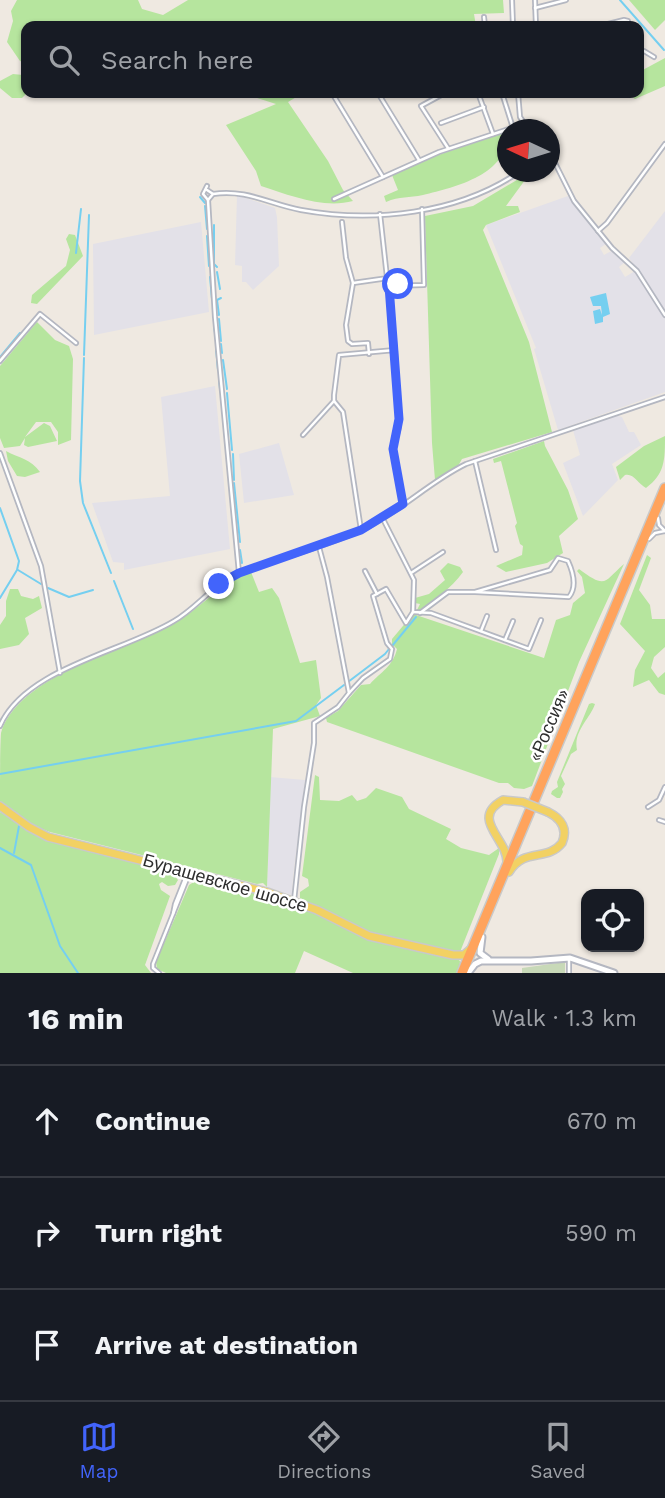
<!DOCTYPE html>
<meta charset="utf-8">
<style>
:root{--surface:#171b24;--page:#20242c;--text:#f1f3f6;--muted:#9ea1a6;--line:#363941;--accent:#4264fb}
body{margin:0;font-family:"Work Sans",sans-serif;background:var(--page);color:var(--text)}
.controls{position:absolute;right:21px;bottom:21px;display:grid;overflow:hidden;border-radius:14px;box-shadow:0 2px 5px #0004}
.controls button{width:63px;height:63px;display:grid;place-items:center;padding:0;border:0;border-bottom:2px solid var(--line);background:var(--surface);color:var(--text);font:35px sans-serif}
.compass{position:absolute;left:497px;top:119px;width:63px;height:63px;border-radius:50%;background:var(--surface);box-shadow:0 2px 5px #0004;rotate:274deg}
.stop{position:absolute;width:21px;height:21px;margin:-16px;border:5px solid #4264fb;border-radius:50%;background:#fff}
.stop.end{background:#4264fb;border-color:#fff;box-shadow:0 2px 7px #0008}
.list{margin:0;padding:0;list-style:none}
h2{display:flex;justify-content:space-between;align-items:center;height:91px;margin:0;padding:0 28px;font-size:30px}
h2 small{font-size:23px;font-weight:400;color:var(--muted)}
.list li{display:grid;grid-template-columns:46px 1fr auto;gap:21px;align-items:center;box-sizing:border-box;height:112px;padding:0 28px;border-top:2px solid var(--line)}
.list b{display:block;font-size:26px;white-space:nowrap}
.list em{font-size:23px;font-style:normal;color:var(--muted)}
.icon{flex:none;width:38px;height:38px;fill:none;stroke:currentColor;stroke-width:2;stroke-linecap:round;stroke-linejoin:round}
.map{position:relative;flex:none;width:665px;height:973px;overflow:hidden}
.search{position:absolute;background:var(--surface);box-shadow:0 2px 5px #0004;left:21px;right:21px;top:21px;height:77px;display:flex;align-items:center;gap:18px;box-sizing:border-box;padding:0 24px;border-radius:14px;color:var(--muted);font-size:26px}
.sheet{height:427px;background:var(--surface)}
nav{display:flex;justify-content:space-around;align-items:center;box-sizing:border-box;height:98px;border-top:2px solid var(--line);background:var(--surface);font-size:19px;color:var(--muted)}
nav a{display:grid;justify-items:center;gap:4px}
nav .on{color:var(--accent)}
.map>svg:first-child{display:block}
.industrial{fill:#e3e1e8}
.green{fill:#b6e59e}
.cemetery{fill:#c8d9b8}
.water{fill:#75cff0}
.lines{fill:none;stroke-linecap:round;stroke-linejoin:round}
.stream{stroke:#75cff0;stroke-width:2}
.street-casing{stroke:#b4b7c1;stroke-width:6}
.secondary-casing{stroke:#b4b7c1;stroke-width:9}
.primary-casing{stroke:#c9c9c9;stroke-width:10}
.highway-casing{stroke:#c9c9c9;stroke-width:12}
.street{stroke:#fff;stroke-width:2.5}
.secondary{stroke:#fff;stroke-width:5}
.primary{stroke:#f2d163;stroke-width:7}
.highway{stroke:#ffa35c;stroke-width:9}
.primary-bridge-casing{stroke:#c9c9c9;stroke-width:10;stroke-linecap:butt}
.primary-bridge{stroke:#f2d163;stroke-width:7}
.route{stroke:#4264fb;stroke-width:9}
.labels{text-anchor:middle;stroke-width:5;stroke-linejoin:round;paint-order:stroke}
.street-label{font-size:18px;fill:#2e2e2e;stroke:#fff}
</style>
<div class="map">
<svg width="665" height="973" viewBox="0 0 665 973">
<rect width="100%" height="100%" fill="#efe9e1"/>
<g class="industrial">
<polygon points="237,195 275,208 277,217 279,266 253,290 246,282 242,282 242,266 235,265"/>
<polygon points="568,196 606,244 600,248 604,255 613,250 625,262 619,267 625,277 635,271 665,318 665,392 558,430 534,349 536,348 486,225"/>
<polygon points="665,211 665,310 629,258"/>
<polygon points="201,222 209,312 94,335 93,244"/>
<polygon points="215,386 230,549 124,570 124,563 113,562 92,503 170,496 161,397"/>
<polygon points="615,415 622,417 629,432 634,432 641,445 612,464 618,480 583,516 563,463 580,455 573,430"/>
<polygon points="279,443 294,495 244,503 239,454"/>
<polygon points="270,777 305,780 293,877 292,895 267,887"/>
</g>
<g class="green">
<polygon points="17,0 138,0 142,9 163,15 188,0 503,0 504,13 474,14 476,26 26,26 26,63 20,61 7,42 13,21 11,11"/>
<polygon points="629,0 665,0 665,20 655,30"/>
<polygon points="665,58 665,86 635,99 627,93 639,93 639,72"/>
<polygon points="13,74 23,75 26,79 27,93 22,98 12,98 0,88 0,81"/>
<path d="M 241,93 L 303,93 L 288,102 L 328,161 L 343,190 L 353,201 C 323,209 289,195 261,186 L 256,171 L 226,125 L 276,104 Z"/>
<path d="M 507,132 C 510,174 456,187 423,195 C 409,198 400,196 386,202 L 384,196 L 398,190 L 392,175 L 438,155 Z"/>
<polygon points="522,177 525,180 506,206 518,206 520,212 486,225 483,230 529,342 552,432 462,459 458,466 435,480 432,443 425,216 473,206"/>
<polygon points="69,234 75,235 83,256 37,304 31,303 32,295 66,266 70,250 66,239"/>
<polygon points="37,322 55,340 69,346 73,359 71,440 58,445 58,432 51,422 36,422 25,437 44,423 50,426 57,441 28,447 24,445 25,438 20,446 4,448 0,438 0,366"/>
<path d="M 665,436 C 665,460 665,474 646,488 C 638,484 634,473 625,475 L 620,480 L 616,467 L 644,446 Z"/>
<polygon points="544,441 545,446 568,490 578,519 559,536 563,553 547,563 506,572 496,566 522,555 523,546 520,544 515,526 517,523 501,461 494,463 493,459"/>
<path d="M 6,451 C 19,458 31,459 40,472 L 25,477 L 17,476 L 8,461 Z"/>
<polygon points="647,555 651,558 639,590 650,605 652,619 665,619 665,647 654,657 651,668 658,678 665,672 665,695 659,693 649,680 633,687 635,670 645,651 620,624"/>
<path d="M 448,563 L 460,567 L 463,572 C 451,589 435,598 420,612 L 417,610 L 420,604 L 415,603 L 415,598 L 429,594 L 445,580 L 440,571 Z"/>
<path d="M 624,564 L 579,662 L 532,786 L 524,789 L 514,788 L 508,783 L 499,783 L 327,722 L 326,718 L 338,711 L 361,685 L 370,684 C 381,672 393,666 397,649 L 392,644 L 392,639 L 413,614 L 544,658 L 556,620 L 570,615 L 573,603 L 585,593 L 582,577 L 577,571 L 579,569 C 607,590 604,581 624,564 Z"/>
<path d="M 248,572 L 251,572 L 259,592 L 272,588 L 279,598 L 300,663 L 316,660 L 321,698 L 316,705 L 320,716 L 273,729 L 267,887 L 263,883 L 257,884 L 50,832 L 34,826 L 0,802 C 0,785 0,748 1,733 C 18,677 116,653 164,629 C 196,614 216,586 248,572 Z"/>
<polygon points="10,589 18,589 21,596 33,599 39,596 42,608 25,618 29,634 19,645 0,649 0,625 6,616 6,601"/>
<path d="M 592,703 L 595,704 C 590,719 573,731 577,750 L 571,754 L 561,776 L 565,784 L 562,789 L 563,792 L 560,798 L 557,798 L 551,794 L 552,791 L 558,787 L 557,782 L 589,704 Z"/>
<polygon points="315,775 319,777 320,800 339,801 352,795 357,801 366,798 376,788 402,797 409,809 451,829 446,839 461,848 489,855 499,848 499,854 460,952 371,934 300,898 300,892 309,886 308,879 302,876"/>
<polygon points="0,812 30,831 173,874 178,880 175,885 168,886 162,882 159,884 161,890 170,896 145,965 151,973 0,973"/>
<polygon points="200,878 271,895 315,912 370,940 456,958 460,961 459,973 353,973 304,951 295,973 166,973 157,969 156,962 189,885"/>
</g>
<polygon class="cemetery" points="565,962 565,973 522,973 522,968"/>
<polygon class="water" points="606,293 610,314 603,317 603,322 595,324 593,311 600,309 602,315 601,306 593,306 590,297"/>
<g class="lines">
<g class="stream">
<polyline points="620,0 664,50"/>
<polyline points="200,197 205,203"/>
<polyline points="205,206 207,229"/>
<polyline points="214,225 214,264 217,267"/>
<polyline points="207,236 209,266"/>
<polyline points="76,253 81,209"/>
<polyline points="217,272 220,289"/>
<polyline points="210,277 212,299"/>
<polyline points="213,307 213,317"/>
<polyline points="219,315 217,300 221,298"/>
<polyline points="219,319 221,341"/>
<polyline points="214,325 216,341"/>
<polyline points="221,344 222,353"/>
<polyline points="216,348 218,370"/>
<polyline points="84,355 89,215"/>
<polyline points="0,357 20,333"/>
<polyline points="84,358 80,481 83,503 111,573"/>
<polyline points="223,360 227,389"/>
<polyline points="219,377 220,389"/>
<polyline points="227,393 232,450"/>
<polyline points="233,454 234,480"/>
<polyline points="234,483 240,542"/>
<polyline points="0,508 19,561 17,570 0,598"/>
<polyline points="240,550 242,563"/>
<polyline points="18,570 41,584"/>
<polyline points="114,581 133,629"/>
<polyline points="48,588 69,597 93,590"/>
<polyline points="392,646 416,617"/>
<polyline points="348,682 385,654 389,649 388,646"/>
<polyline points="0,774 296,721 344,685"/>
<polyline points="0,848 31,865 60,946 78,973"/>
<polyline points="14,853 19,826"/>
</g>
<g class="street-casing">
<g id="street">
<polyline points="512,0 513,26"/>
<polyline points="535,0 536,26"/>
<polyline points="535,8 566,0"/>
<polyline points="484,17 485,26"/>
<polyline points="600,26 624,20 628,21 629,26"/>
<polyline points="639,52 644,51 654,57"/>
<polyline points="332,93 383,177"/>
<polyline points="378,93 419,160"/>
<polyline points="445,93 421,106 448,148"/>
<polyline points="478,93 493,134"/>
<polyline points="502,93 513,128"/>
<polyline points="518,93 520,117 529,130"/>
<polyline points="441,123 484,107"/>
<polyline points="550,153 574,201 612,248 637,271 665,315"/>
<polyline points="207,190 213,194 208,200 203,194 207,186"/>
<path d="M 213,194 C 247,189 269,204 301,210 C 373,223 458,214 519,172"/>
<polyline points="334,199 439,152 524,124"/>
<polyline points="208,200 215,317 239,573"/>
<polyline points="342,222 346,258 353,283 346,325 348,341 352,344 368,343 369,354"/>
<polyline points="598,231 607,223 665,144"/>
<polyline points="353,283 388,278"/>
<polyline points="389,286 424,285 422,209"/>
<polyline points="395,350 399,427 393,449 403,502"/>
<polyline points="0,361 40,314 76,343"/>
<polyline points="303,435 334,401"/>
<polyline points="0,453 41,566 60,673"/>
<polyline points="475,461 496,550"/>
<polyline points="658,518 659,525 665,531"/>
<polyline points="383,519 414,580 413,612 431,613 529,649 541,620"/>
<polyline points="361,530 343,412 334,401 334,395 339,355 395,350 380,214"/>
<polyline points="649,539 655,533 665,531"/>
<polyline points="365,571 377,594"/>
<polyline points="411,573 443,552"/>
<path d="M 420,613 L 448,592 L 475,592 L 550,570 L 558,558 L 568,561 C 573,572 577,587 569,597 L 475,592"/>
<polyline points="481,631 487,616"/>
<polyline points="505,640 513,621"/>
<polyline points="349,693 363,678 390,659 392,649 387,643 373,596 386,589 406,623 413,612"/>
<path d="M 0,726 C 25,668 123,652 174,621 C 197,608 213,584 238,574 C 280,557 327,547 368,527 C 403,509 431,481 466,464 L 665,397"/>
<polyline points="648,807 659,800 665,787"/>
<polyline points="659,820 665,822"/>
<polyline points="294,901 304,807 314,743 314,723 338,707 349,693 327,577 319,547"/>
<polyline points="173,914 175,904 187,874"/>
<polyline points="159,973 153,968 153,964 189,874"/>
<polyline points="569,973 569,958"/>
</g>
</g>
<g class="secondary-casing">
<g id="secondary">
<polyline points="482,937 480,953 488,959"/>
<polyline points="468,973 475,964 481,961 531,961 570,958 614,973"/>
</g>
</g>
<g class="primary-casing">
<g id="primary">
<polyline points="0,806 29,827 48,837 267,892 317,910 369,936 453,955 464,955 472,948"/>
<path d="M 507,862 C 508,839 469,819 503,800 L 523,802"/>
<path d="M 509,872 C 524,847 547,862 562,843 C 568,829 562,819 548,812"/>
</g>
</g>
<g class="highway-casing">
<polyline id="highway" points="462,973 665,488"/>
</g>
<use href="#street" class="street"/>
<use href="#secondary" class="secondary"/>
<use href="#primary" class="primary"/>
<use href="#highway" class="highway"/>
<g class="primary-bridge-casing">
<polyline id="primary-bridge" points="523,802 548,812"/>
</g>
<use href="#primary-bridge" class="primary-bridge"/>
</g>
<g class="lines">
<polyline class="route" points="219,584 239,573 361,530 403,504 393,449 399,419 389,286 398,284"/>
</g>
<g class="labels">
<g class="street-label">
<text transform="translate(549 725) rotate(-67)" y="6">«Россия»</text>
<text transform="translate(225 883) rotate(16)" y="6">Бурашевское шоссе</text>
</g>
</g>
</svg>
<div class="controls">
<button><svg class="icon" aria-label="locate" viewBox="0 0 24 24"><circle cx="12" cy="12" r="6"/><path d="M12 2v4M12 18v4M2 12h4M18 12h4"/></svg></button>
</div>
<svg class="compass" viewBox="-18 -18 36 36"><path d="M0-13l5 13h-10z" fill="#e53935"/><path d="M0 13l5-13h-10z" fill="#9ea1a6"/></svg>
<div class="stop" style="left:398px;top:284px"></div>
<div class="stop end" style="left:219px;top:584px"></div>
<div class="search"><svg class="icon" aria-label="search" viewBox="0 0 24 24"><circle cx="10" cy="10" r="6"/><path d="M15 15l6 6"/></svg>Search here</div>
</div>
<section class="sheet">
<h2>16 min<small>Walk · 1.3 km</small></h2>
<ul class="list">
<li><svg class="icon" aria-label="ahead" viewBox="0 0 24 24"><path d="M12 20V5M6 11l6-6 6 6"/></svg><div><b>Continue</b></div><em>670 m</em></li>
<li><svg class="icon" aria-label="right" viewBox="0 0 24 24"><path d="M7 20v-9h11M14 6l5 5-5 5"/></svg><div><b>Turn right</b></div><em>590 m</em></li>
<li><svg class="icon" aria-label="arrive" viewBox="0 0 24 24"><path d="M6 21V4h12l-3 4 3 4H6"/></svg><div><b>Arrive at destination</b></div></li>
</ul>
</section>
<nav>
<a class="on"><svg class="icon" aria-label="map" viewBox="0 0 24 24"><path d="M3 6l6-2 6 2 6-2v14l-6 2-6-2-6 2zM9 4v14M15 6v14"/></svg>Map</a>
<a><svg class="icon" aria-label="directions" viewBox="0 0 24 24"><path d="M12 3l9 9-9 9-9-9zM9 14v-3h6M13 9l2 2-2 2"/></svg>Directions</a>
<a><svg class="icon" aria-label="saved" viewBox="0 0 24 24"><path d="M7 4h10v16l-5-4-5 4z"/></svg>Saved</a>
</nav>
